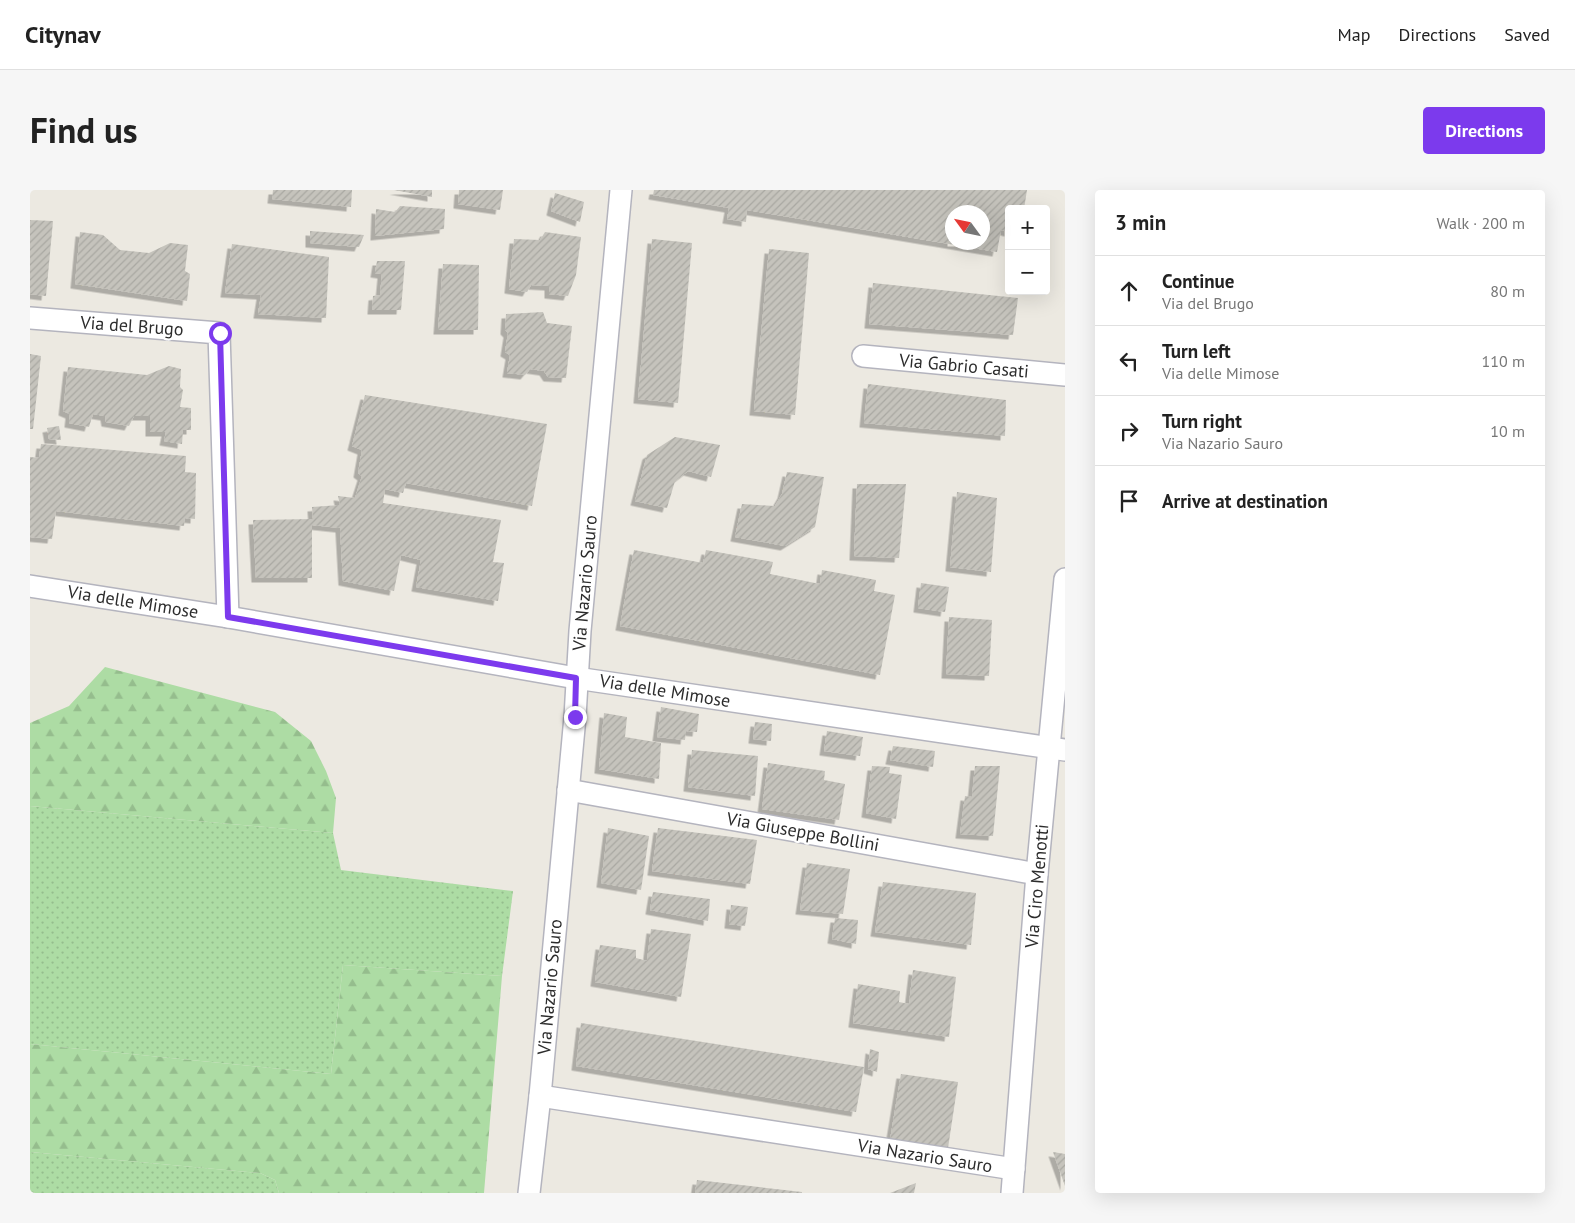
<!DOCTYPE html>
<meta charset="utf-8">
<style>
:root{--surface:#fff;--page:#f6f6f6;--text:#222;--muted:#767676;--line:#e0e0e0;--accent:#7c3aed}
body{margin:0;font-family:"PT Sans",sans-serif;background:var(--page);color:var(--text)}
.controls{position:absolute;right:15px;top:15px;display:grid;overflow:hidden;border-radius:5px;box-shadow:0 5px 20px #0002}
.controls button{width:45px;height:45px;display:grid;place-items:center;padding:0;border:0;border-bottom:1px solid var(--line);background:var(--surface);color:var(--text);font:25px sans-serif}
.compass{position:absolute;left:915px;top:15px;width:45px;height:45px;border-radius:50%;background:var(--surface);box-shadow:0 5px 20px #0002;rotate:303deg}
.stop{position:absolute;width:15px;height:15px;margin:-11px;border:4px solid #7c3aed;border-radius:50%;background:#fff}
.stop.end{background:#7c3aed;border-color:#fff;box-shadow:0 1px 5px #0008}
.list{margin:0;padding:0;list-style:none}
h2{display:flex;justify-content:space-between;align-items:center;height:65px;margin:0;padding:0 20px;font-size:21px}
h2 small{font-size:16px;font-weight:400;color:var(--muted)}
.list li{display:grid;grid-template-columns:32px 1fr auto;gap:15px;align-items:center;box-sizing:border-box;height:70px;padding:0 20px;border-top:1px solid var(--line)}
.list b{display:block;font-size:19px;white-space:nowrap}
.list p{margin:0;font-size:16px;white-space:nowrap;color:var(--muted)}
.list em{font-size:16px;font-style:normal;color:var(--muted)}
.icon{flex:none;width:28px;height:28px;fill:none;stroke:currentColor;stroke-width:2;stroke-linecap:round;stroke-linejoin:round}
.map{position:relative;flex:none;width:1035px;height:1003px;overflow:hidden;border-radius:5px}
header{display:flex;align-items:center;gap:30px;box-sizing:border-box;height:70px;padding:0 25px;background:var(--surface);border-bottom:1px solid var(--line)}
header strong{font-size:24px}
nav{display:flex;gap:28px;margin-inline-start:auto;font-size:18px}
.intro{display:flex;align-items:center;justify-content:space-between;box-sizing:border-box;height:120px;padding:0 30px}
h1{margin:0;font-size:35px}
.button{padding:12px 22px;border-radius:5px;background:var(--accent);color:#fff;font-size:18px;font-weight:700}
main{display:flex;gap:30px;padding:0 30px}
aside{flex:1;background:var(--surface);border-radius:5px;box-shadow:0 5px 20px #0002}
.map>svg:first-child{display:block}
.grass{fill:url(#grass-dots)}
.forest{fill:url(#forest-firs)}
.building{fill:url(#building-hatch);fill-rule:evenodd;filter:url(#shadow)}
.lines{fill:none;stroke-linecap:round;stroke-linejoin:round}
.street-casing{stroke:#b4b4be;stroke-width:24}
.street{stroke:#fff;stroke-width:21}
.route{stroke:#7c3aed;stroke-width:6}
.labels{text-anchor:middle;stroke-width:4.5;stroke-linejoin:round;paint-order:stroke}
.street-label{font-size:18px;fill:#2c2c2c;stroke:#fff}
</style>
<header>
<strong>Citynav</strong>
<nav><a>Map</a><a>Directions</a><a>Saved</a></nav>
</header>
<div class="intro"><h1>Find us</h1><a class="button">Directions</a></div>
<main>
<div class="map">
<svg width="1035" height="1003" viewBox="0 0 1035 1003">
<defs>
<pattern id="grass-dots" width="8" height="8" patternUnits="userSpaceOnUse" patternTransform="scale(1.25)"><rect width="8" height="8" fill="#addca4"/><path d="M2 2h.1M6 6h.1" fill="none" stroke="#95bd8d" stroke-width="1.8" stroke-linecap="round"/></pattern>
<pattern id="forest-firs" width="22" height="20" patternUnits="userSpaceOnUse" patternTransform="scale(1.25)"><rect width="22" height="20" fill="#addca4"/><path d="M5 1l3.5 6h-7zM16 11l3.5 6h-7z" fill="#95bd8d"/></pattern>
<pattern id="building-hatch" width="6" height="6" patternUnits="userSpaceOnUse" patternTransform="scale(1.25)"><rect width="6" height="6" fill="#c5c3bc"/><path d="M-1 1l2-2M0 6l6-6M5 7l2-2" fill="none" stroke="#a9a8a2"/></pattern>
<filter id="shadow"><feDropShadow dx="-4.5" dy="4.5" stdDeviation="0" flood-color="#0004"/></filter>
</defs>
<rect width="100%" height="100%" fill="#ece9e1"/>
<g class="grass">
<polygon points="0,616 303,643 311,680 483,701 472,786 313,775 301,884 0,854"/>
<polygon points="0,962 230,983 245,990 249,1003 0,1003"/>
</g>
<g class="forest">
<polygon points="75,477 245,522 281,551 296,581 306,608 303,643 0,616 0,533 39,516"/>
<polygon points="313,775 472,786 454,1003 249,1003 245,990 230,983 0,962 0,854 301,884"/>
</g>
<g class="building">
<polygon points="243,0 322,0 321,17 242,9"/>
<polygon points="364,0 402,0 402,7"/>
<polygon points="429,0 473,0 470,20 428,14"/>
<path d="M 624,0 L 997,0 L 994,19 L 979,19 L 979,42 L 971,40 L 967,62 L 717,20 L 716,32 L 697,29 L 699,18 L 623,5 ZM 922,22 L 952,22 L 952,52 L 922,52 Z"/>
<polygon points="525,3 554,12 550,32 521,21"/>
<polygon points="370,16 415,19 414,39 345,46 346,19 365,22"/>
<polygon points="0,30 23,31 16,106 0,104"/>
<polygon points="280,41 334,45 329,57 280,53"/>
<polygon points="50,42 73,45 90,60 119,63 140,53 158,55 155,81 160,84 157,111 45,94"/>
<polygon points="515,42 551,47 546,85 538,106 519,104 519,96 501,95 497,102 479,99 484,49 510,50"/>
<polygon points="622,49 662,53 648,213 608,209"/>
<polygon points="202,54 299,67 296,128 228,124 231,105 195,103"/>
<polygon points="739,59 779,63 765,225 724,221"/>
<polygon points="347,71 375,71 371,120 342,120 343,106 350,105 352,84 345,83"/>
<polygon points="413,74 449,75 448,140 408,140"/>
<polygon points="843,93 988,108 983,145 839,134"/>
<polygon points="513,122 517,133 542,136 536,188 518,187 514,181 500,179 495,185 477,183 480,165 475,162 478,143 475,140 476,124"/>
<polygon points="0,164 11,166 3,239 0,239"/>
<polygon points="139,176 151,179 150,197 153,200 150,217 161,218 161,240 153,240 152,254 134,251 136,242 120,242 120,226 104,226 99,236 76,232 75,226 63,224 59,237 39,233 40,224 33,221 38,177 117,185"/>
<polygon points="838,194 976,210 975,246 834,233"/>
<polygon points="335,205 517,234 502,316 376,293 373,303 355,299 353,313 471,330 463,372 474,373 468,411 386,397 391,370 371,365 364,401 313,391 310,338 282,335 282,388 226,388 223,330 283,329 282,317 310,315 308,306 325,308 332,286 328,283 332,260 322,256"/>
<polygon points="29,236 31,250 19,249 17,238"/>
<polygon points="645,247 690,255 681,287 658,281 645,291 637,318 605,311 617,265"/>
<polygon points="11,254 156,266 155,282 166,283 165,329 155,328 154,336 26,321 22,349 0,347 0,267 9,268"/>
<polygon points="757,282 794,287 785,337 755,356 705,347 712,314 745,316 752,304"/>
<polygon points="827,294 876,294 869,368 824,366"/>
<polygon points="927,302 967,308 961,382 920,377"/>
<polygon points="604,360 673,373 676,360 743,372 740,384 790,394 792,380 846,390 844,401 865,405 850,485 590,436"/>
<polygon points="891,393 919,397 915,422 888,418"/>
<polygon points="919,427 962,430 959,486 916,484"/>
<polygon points="631,517 669,524 667,542 656,541 655,550 627,547"/>
<polygon points="574,523 597,527 595,547 631,553 629,589 569,579"/>
<polygon points="725,532 742,534 741,551 723,549"/>
<polygon points="797,541 833,547 830,566 794,561"/>
<polygon points="863,556 905,561 903,577 860,570"/>
<polygon points="662,560 728,566 725,606 658,597"/>
<polygon points="738,573 795,581 794,590 815,594 809,630 732,619"/>
<polygon points="842,576 860,577 859,583 872,585 866,629 836,623"/>
<polygon points="945,576 970,576 963,646 930,644 935,606 942,607"/>
<polygon points="578,638 619,646 611,700 571,693"/>
<polygon points="628,638 727,650 720,694 622,681"/>
<polygon points="777,673 820,679 813,724 770,720"/>
<polygon points="853,692 946,703 941,755 845,742"/>
<polygon points="623,702 680,709 678,731 620,720"/>
<polygon points="701,715 718,717 715,736 699,734"/>
<polygon points="805,728 828,730 826,754 802,749"/>
<polygon points="621,739 661,744 651,807 565,792 570,755 606,760 606,768 617,771"/>
<polygon points="883,780 926,787 919,847 823,833 828,794 870,801 869,812 879,814"/>
<polygon points="551,833 834,877 826,922 546,876"/>
<polygon points="840,859 849,862 847,882 838,879"/>
<polygon points="871,884 928,892 918,958 860,950"/>
<polygon points="1023,962 1035,964 1035,996"/>
<polygon points="667,990 772,1002 772,1003 665,1003"/>
<polygon points="886,993 884,1003 860,1003"/>
</g>
<g class="lines">
<g class="street-casing">
<g id="street">
<polyline points="0,128 189,143 198,427"/>
<polyline points="833,166 1035,185"/>
<polyline points="0,396 198,427 546,488 1035,560"/>
<polyline points="538,600 1007,684"/>
<polyline points="510,906 984,979"/>
<polyline points="499,1003 510,906 545,527 550,441 591,0"/>
<polyline points="982,1003 1007,684 1035,389"/>
</g>
</g>
<use href="#street" class="street"/>
</g>
<g class="lines">
<polyline class="route" points="190,143 198,427 546,488 545,527"/>
</g>
<g class="labels">
<g class="street-label">
<text transform="translate(102 136) rotate(4)" y="6">Via del Brugo</text>
<text transform="translate(934 176) rotate(5)" y="6">Via Gabrio Casati</text>
<text transform="translate(555 393) rotate(-85)" y="6">Via Nazario Sauro</text>
<text transform="translate(103 412) rotate(9)" y="6">Via delle Mimose</text>
<text transform="translate(635 501) rotate(9)" y="6">Via delle Mimose</text>
<text transform="translate(773 642) rotate(10)" y="6">Via Giuseppe Bollini</text>
<text transform="translate(1007 696) rotate(-85)" y="6">Via Ciro Menotti</text>
<text transform="translate(520 797) rotate(-85)" y="6">Via Nazario Sauro</text>
<text transform="translate(895 966) rotate(9)" y="6">Via Nazario Sauro</text>
</g>
</g>
</svg>
<div class="controls">
<button>+</button>
<button>−</button>
</div>
<svg class="compass" viewBox="-18 -18 36 36"><path d="M0-13l5 13h-10z" fill="#e53935"/><path d="M0 13l5-13h-10z" fill="#767676"/></svg>
<div class="stop" style="left:190px;top:143px"></div>
<div class="stop end" style="left:545px;top:527px"></div>
</div>
<aside>
<h2>3 min<small>Walk · 200 m</small></h2>
<ul class="list">
<li><svg class="icon" aria-label="ahead" viewBox="0 0 24 24"><path d="M12 20V5M6 11l6-6 6 6"/></svg><div><b>Continue</b><p>Via del Brugo</p></div><em>80 m</em></li>
<li><svg class="icon" aria-label="left" viewBox="0 0 24 24"><path d="M17 20v-9H6M10 6l-5 5 5 5"/></svg><div><b>Turn left</b><p>Via delle Mimose</p></div><em>110 m</em></li>
<li><svg class="icon" aria-label="right" viewBox="0 0 24 24"><path d="M7 20v-9h11M14 6l5 5-5 5"/></svg><div><b>Turn right</b><p>Via Nazario Sauro</p></div><em>10 m</em></li>
<li><svg class="icon" aria-label="arrive" viewBox="0 0 24 24"><path d="M6 21V4h12l-3 4 3 4H6"/></svg><div><b>Arrive at destination</b></div></li>
</ul>
</aside>
</main>
